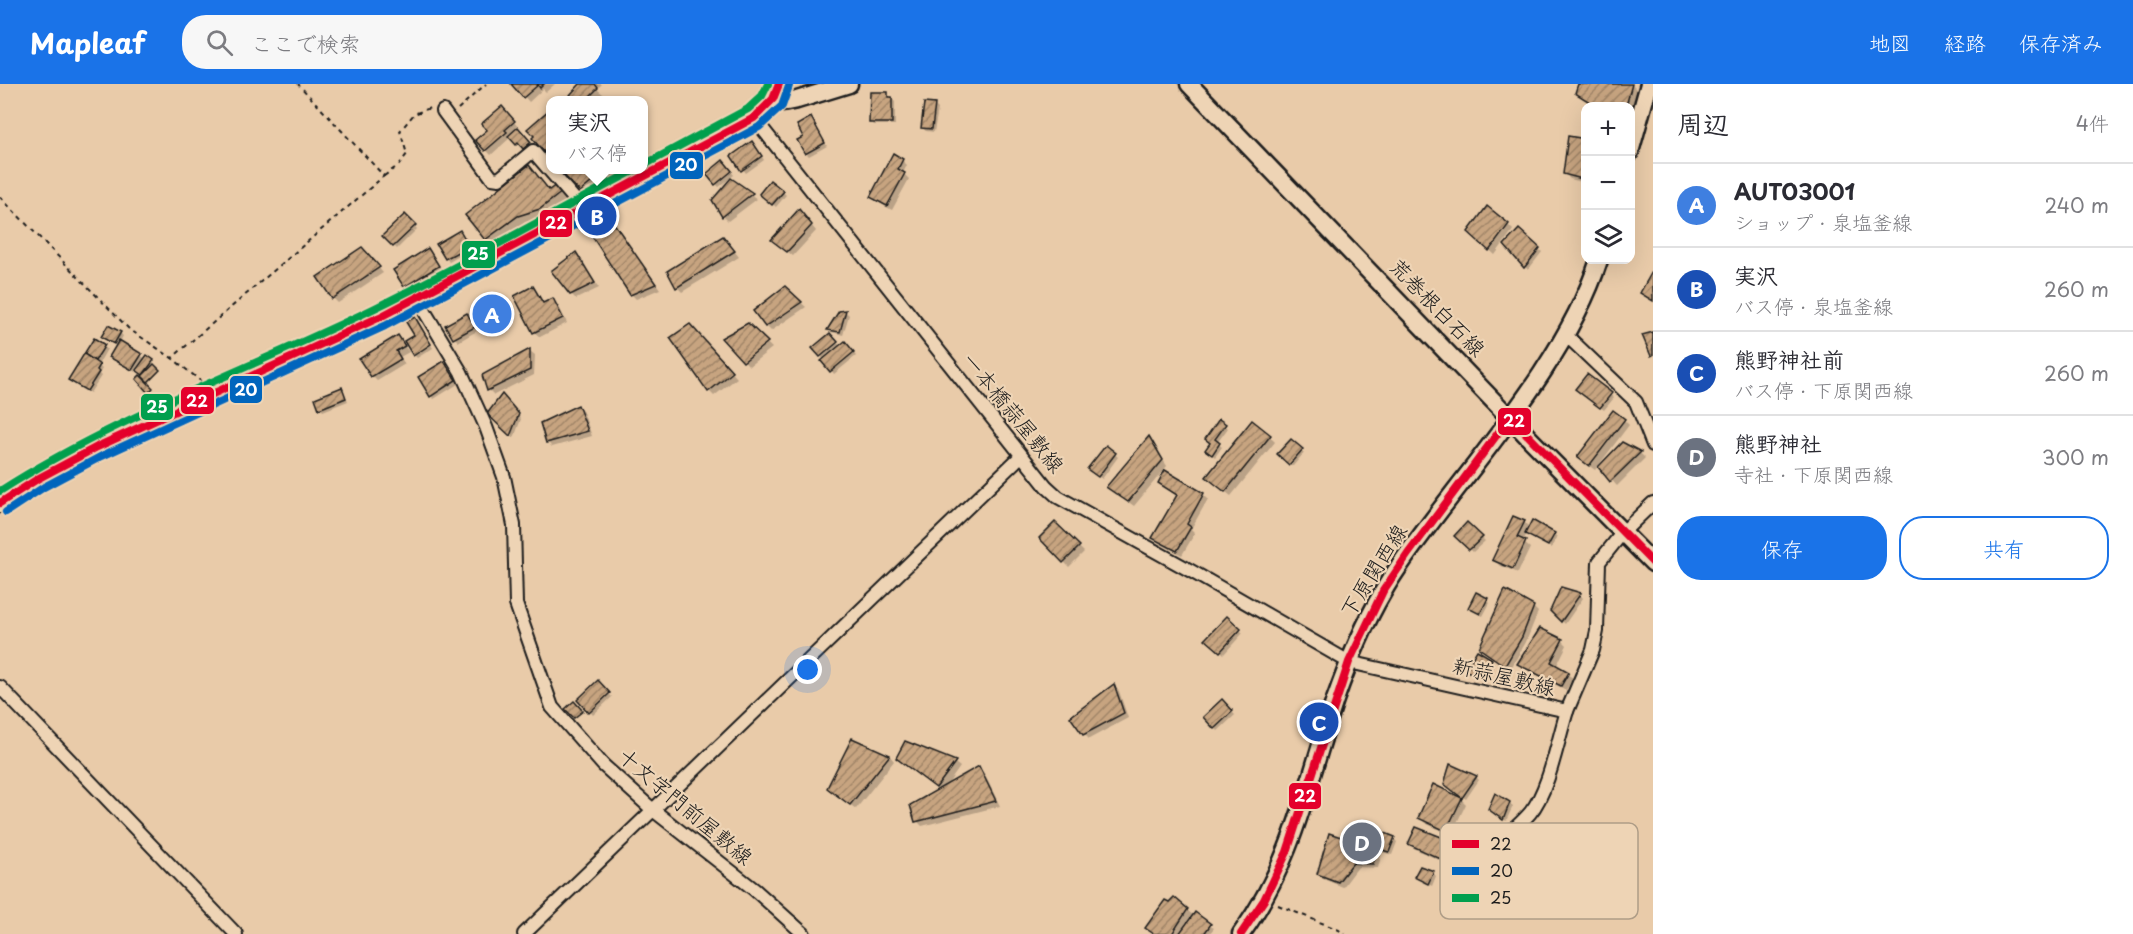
<!DOCTYPE html>
<html lang="ja">
<meta charset="utf-8">
<style>
:root{--surface:#fff;--page:#f7f7f7;--text:#2b2b33;--muted:#7c7c81;--line:#e1e1e2;--accent:#1a73e8}
body{margin:0;font-family:"Playpen Sans","Klee One",sans-serif;background:var(--page);color:var(--text)}
.controls{position:absolute;right:18px;top:18px;display:grid;overflow:hidden;border-radius:12px;box-shadow:0 6px 24px #0002}
.controls button{width:54px;height:54px;display:grid;place-items:center;padding:0;border:0;border-bottom:2px solid var(--line);background:var(--surface);color:var(--text);font:30px sans-serif}
.you{position:absolute;left:808px;top:586px;width:21px;height:21px;margin:-15px;border:4px solid #fff;border-radius:50%;background:#1a73e8;box-shadow:0 0 0 9px #1a73e833}
.badge{display:grid;place-items:center;width:39px;height:39px;border-radius:50%;background:var(--accent);color:#fff;font-size:20px;font-weight:700}
.pin{position:absolute;translate:-50% -50%;border:3px solid #fff;box-shadow:0 2px 6px #0006}
.popup{position:absolute;left:546px;top:12px;width:102px;height:78px;box-sizing:border-box;display:grid;place-content:center;border-radius:12px;background:var(--surface);filter:drop-shadow(0 2px 4px #0005);font-size:20px;white-space:nowrap;color:var(--muted)}
.popup b{font-size:22px;color:var(--text)}
.popup::after{content:'';position:absolute;left:50%;top:100%;margin-left:-12px;border:12px solid transparent;border-top-color:var(--surface)}
.list{margin:0;padding:0;list-style:none}
h2{display:flex;justify-content:space-between;align-items:center;height:78px;margin:0;padding:0 24px;font-size:26px}
h2 small{font-size:20px;font-weight:400;color:var(--muted)}
.list li{display:grid;grid-template-columns:39px 1fr auto;gap:18px;align-items:center;box-sizing:border-box;height:84px;padding:0 24px;border-top:2px solid var(--line)}
.list b{display:block;font-size:22px;white-space:nowrap}
.list p{margin:0;font-size:20px;white-space:nowrap;color:var(--muted)}
.list em{font-size:20px;font-style:normal;color:var(--muted)}
.actions{display:flex;gap:12px;padding:18px 24px}
.actions a{flex:1;padding:14px 0;border:2px solid var(--accent);border-radius:24px;text-align:center;font-size:21px;color:var(--accent)}
.actions .main{background:var(--accent);color:#fff}
.icon{flex:none;width:33px;height:33px;fill:none;stroke:currentColor;stroke-width:2;stroke-linecap:round;stroke-linejoin:round}
.map{position:relative;flex:none;width:1653px;height:850px;overflow:hidden}
header{display:flex;align-items:center;gap:36px;box-sizing:border-box;height:84px;padding:0 30px;background:var(--accent);color:#fff}
header strong{font-size:28px}
nav{display:flex;gap:33px;margin-inline-start:auto;font-size:21px}
.search{width:420px;height:54px;background:var(--page);display:flex;align-items:center;gap:15px;box-sizing:border-box;padding:0 21px;border-radius:24px;color:var(--muted);font-size:22px}
main{display:flex}
aside{flex:1;background:var(--surface)}
.map>svg:first-child{display:block}
.shadow{fill:#0003}
.building{fill:url(#building-hatch);stroke:#1c1c1c;stroke-width:1.5}
.lines{fill:none;stroke-linecap:round;stroke-linejoin:round}
.street-casing{stroke:#1c1c1c;stroke-width:16}
.secondary-casing{stroke:#1c1c1c;stroke-width:21}
.primary-casing{stroke:#1c1c1c;stroke-width:22}
.path{stroke:#1c1c1c;stroke-width:2;stroke-dasharray:4.5 4.5;stroke-linecap:butt}
.street{stroke:#eed4b5;stroke-width:12}
.secondary{stroke:#eed4b5;stroke-width:16}
.primary{stroke:#f9deab;stroke-width:18}
.bus-1-casing{stroke:#eed4b5;stroke-width:12}
.bus-2-casing{stroke:#eed4b5;stroke-width:12}
.bus-3-casing{stroke:#eed4b5;stroke-width:12}
.bus-1{stroke:#e4002b;stroke-width:8}
.bus-2{stroke:#0065bd;stroke-width:8}
.bus-3{stroke:#019f4e;stroke-width:8}
.labels{text-anchor:middle;stroke-width:4.5;stroke-linejoin:round;paint-order:stroke}
.street-label{font-size:21px;fill:#1c1c1c;stroke:#eed4b5}
.key{fill:#eed4b5;stroke:#af9d87;stroke-width:1.5}
.key-label{font-size:16px;fill:#1c1c1c}
.line-badge{stroke:#eed4b5;stroke-width:2}
.badge-label{font-size:16px;text-anchor:middle;font-weight:bold;fill:#fff}
</style>
<header>
<strong>Mapleaf</strong>
<div class="search"><svg class="icon" aria-label="search" viewBox="0 0 24 24"><circle cx="10" cy="10" r="6"/><path d="M15 15l6 6"/></svg>ここで検索</div>
<nav><a>地図</a><a>経路</a><a>保存済み</a></nav>
</header>
<main>
<div class="map">
<svg width="1653" height="850" viewBox="0 0 1653 850">
<defs>
<pattern id="building-hatch" width="6" height="6" patternUnits="userSpaceOnUse" patternTransform="scale(1.5)"><rect width="6" height="6" fill="#c7a480"/><path d="M-1 1l2-2M0 6l6-6M5 7l2-2" fill="none" stroke="#a18568"/></pattern>
</defs>
<rect width="100%" height="100%" fill="#e9cba9"/>
<filter id="ink" filterUnits="userSpaceOnUse"><feTurbulence type="fractalNoise" baseFrequency=".0167" numOctaves="2"/><feDisplacementMap in="SourceGraphic" scale="12" xChannelSelector="R" yChannelSelector="G"/><feConvolveMatrix kernelMatrix="1 2 1 2 8 2 1 2 1" color-interpolation-filters="sRGB"/></filter>
<g filter="url(#ink)">
<g class="shadow">
<polygon points="513,0 555,0 546,8 543,5 529,18"/>
<polygon points="582,0 602,0 597,5 604,11 599,16 577,16 572,11"/>
<polygon points="1579,0 1632,1 1637,6 1630,30 1630,22 1597,22 1582,13"/>
<polygon points="887,9 895,18 895,41 874,41 871,38"/>
<polygon points="935,22 938,25 934,48 926,47 922,44"/>
<polygon points="550,27 550,73 534,54 536,53 529,45"/>
<polygon points="507,29 533,62 527,67 522,61 520,63 511,53 491,71 477,56"/>
<polygon points="811,35 827,62 809,72 806,69 805,54"/>
<polygon points="1586,57 1586,99 1570,95 1565,90"/>
<polygon points="755,62 764,76 746,89 733,73"/>
<polygon points="902,76 907,81 903,89 909,95 892,126 877,118 872,113"/>
<polygon points="726,81 734,91 719,103 716,100"/>
<polygon points="529,83 550,108 556,103 567,116 547,132 525,138 493,162 467,131"/>
<polygon points="561,86 620,86 588,114"/>
<polygon points="731,96 757,115 728,137 723,132"/>
<polygon points="783,108 786,111 776,123 761,110"/>
<polygon points="405,132 417,145 397,165 384,152"/>
<polygon points="804,132 816,147 793,172 773,156"/>
<polygon points="613,139 660,205 636,215 631,210"/>
<polygon points="1508,141 1513,146 1495,171 1470,148"/>
<polygon points="1519,147 1542,168 1528,186 1506,161"/>
<polygon points="463,151 471,165 449,178 446,174"/>
<polygon points="728,159 739,173 682,208 677,203"/>
<polygon points="428,166 443,188 410,208 395,186"/>
<polygon points="367,170 383,189 338,219 333,214"/>
<polygon points="576,170 599,204 576,215 571,210"/>
<polygon points="533,204 544,220 553,216 558,221 567,239 540,253 534,248 516,213"/>
<polygon points="785,204 806,223 771,247 766,242"/>
<polygon points="839,228 846,228 849,231 843,251 832,248 829,245"/>
<polygon points="469,234 477,247 458,258 447,242"/>
<polygon points="417,238 433,264 417,274 414,271"/>
<polygon points="748,241 772,264 749,282 723,254"/>
<polygon points="695,247 737,294 714,312 709,307"/>
<polygon points="120,249 123,252 120,258 146,275 147,273 154,279 152,281 159,288 148,300 153,306 150,309 138,295 141,292 148,293 137,285 135,288 111,273 117,262 106,255"/>
<polygon points="397,253 409,268 400,273 405,280 377,297 372,292"/>
<polygon points="833,254 841,263 848,262 856,272 834,290 821,272"/>
<polygon points="94,256 107,265 98,281 102,285 99,290 101,292 90,309 70,295"/>
<polygon points="530,267 535,271 534,291 494,311 489,306"/>
<polygon points="447,282 458,300 434,315 431,312"/>
<polygon points="1587,292 1614,314 1604,326 1580,308"/>
<polygon points="342,305 348,317 323,327 320,324"/>
<polygon points="505,315 521,335 514,354 489,330"/>
<polygon points="578,323 583,328 592,352 552,363 547,358"/>
<polygon points="1624,336 1629,341 1595,386 1584,378"/>
<polygon points="1225,341 1228,344 1217,359 1222,363 1215,373 1207,366"/>
<polygon points="1270,353 1275,358 1231,412 1213,398"/>
<polygon points="1149,354 1167,382 1134,422 1108,403"/>
<polygon points="1291,357 1304,369 1293,382 1279,370"/>
<polygon points="1106,363 1118,373 1102,395 1092,388"/>
<polygon points="1640,369 1645,374 1617,402 1600,383"/>
<polygon points="1160,399 1203,410 1208,415 1191,445 1195,449 1182,471 1159,459 1154,454 1178,412"/>
<polygon points="1524,438 1530,444 1554,450 1557,453 1551,464 1527,449 1523,458 1530,464 1518,489 1499,481 1494,476"/>
<polygon points="1055,440 1084,468 1069,483 1041,454"/>
<polygon points="1467,440 1485,457 1473,468 1456,452"/>
<polygon points="1562,505 1580,511 1583,514 1565,540 1552,527"/>
<polygon points="1487,516 1490,519 1483,532 1473,527"/>
<polygon points="1533,523 1538,528 1526,558 1510,586 1486,569"/>
<polygon points="1227,534 1243,549 1224,570 1208,555"/>
<polygon points="1562,556 1567,561 1556,583 1573,594 1566,606 1524,584 1519,579"/>
<polygon points="1491,576 1494,580 1487,598 1470,588"/>
<polygon points="598,598 612,613 593,631 579,616"/>
<polygon points="1114,602 1119,607 1128,634 1089,655 1084,650"/>
<polygon points="1222,617 1235,631 1218,647 1205,633"/>
<polygon points="852,656 890,672 894,677 856,725 828,704"/>
<polygon points="905,658 955,679 960,683 945,704 979,684 984,689 1000,722 922,742 917,737 940,706 903,679"/>
<polygon points="1476,693 1479,696 1466,715 1449,703"/>
<polygon points="1461,715 1466,720 1451,751 1425,739 1420,734"/>
<polygon points="1509,719 1513,722 1506,737 1493,727"/>
<polygon points="1394,755 1397,758 1392,771 1379,767 1376,764"/>
<polygon points="1453,759 1458,764 1450,781 1415,765 1410,760"/>
<polygon points="1376,766 1381,772 1378,784 1358,783 1343,803 1323,795 1318,790"/>
<polygon points="1433,789 1436,792 1432,802 1416,793"/>
<polygon points="1488,798 1491,801 1475,823 1459,811"/>
<polygon points="1187,826 1194,832 1214,844 1209,850 1153,850 1147,844"/>
</g>
<g class="building">
<polygon points="511,0 544,0 540,4 538,1 523,14"/>
<polygon points="580,0 595,0 598,4 586,16 575,16 570,11"/>
<polygon points="1578,0 1632,0 1626,22 1596,22 1575,9"/>
<polygon points="870,8 888,8 888,13 892,13 892,39 869,39"/>
<polygon points="924,19 935,20 932,45 921,44"/>
<polygon points="502,22 515,37 505,46 507,48 485,67 475,56 487,46 481,40"/>
<polygon points="550,25 550,75 532,54 534,52 527,45"/>
<polygon points="811,33 825,59 805,70 797,56 803,53 797,41"/>
<polygon points="518,43 531,58 523,65 518,59 516,61 508,52"/>
<polygon points="1568,52 1586,55 1586,96 1563,90"/>
<polygon points="752,57 762,72 741,87 731,72"/>
<polygon points="893,69 903,75 898,85 905,89 887,122 870,113"/>
<polygon points="723,76 732,87 715,101 706,90"/>
<polygon points="529,81 549,106 556,101 562,108 540,125 518,132 485,156 465,131"/>
<polygon points="559,86 606,86 580,108"/>
<polygon points="731,94 753,109 722,133 712,116"/>
<polygon points="770,96 784,107 772,121 759,110"/>
<polygon points="1487,122 1509,140 1489,167 1468,148"/>
<polygon points="799,125 812,141 787,168 771,156"/>
<polygon points="405,130 416,141 393,163 382,152"/>
<polygon points="609,132 656,200 630,211 588,146"/>
<polygon points="1519,145 1540,164 1524,184 1504,161"/>
<polygon points="460,146 469,162 445,175 436,160"/>
<polygon points="723,152 735,167 676,204 667,187"/>
<polygon points="362,163 380,183 332,215 317,193"/>
<polygon points="428,164 439,182 404,203 393,186"/>
<polygon points="576,168 595,199 570,211 551,187"/>
<polygon points="1653,186 1653,217 1640,209"/>
<polygon points="533,202 543,219 553,214 563,234 533,249 514,212"/>
<polygon points="785,202 802,218 765,243 753,227"/>
<polygon points="846,226 840,248 827,246 839,227"/>
<polygon points="467,229 475,243 453,255 445,241"/>
<polygon points="415,233 431,260 413,272 404,257 414,251 406,238"/>
<polygon points="748,239 768,258 743,278 721,254"/>
<polygon points="690,240 733,288 708,308 670,254"/>
<polygon points="108,241 121,248 114,260 101,253"/>
<polygon points="1653,248 1653,271 1651,272 1642,251"/>
<polygon points="830,249 838,258 820,273 812,264"/>
<polygon points="398,251 405,262 396,267 401,275 371,293 359,275"/>
<polygon points="94,254 105,261 95,277 84,270"/>
<polygon points="119,256 142,270 132,286 109,273"/>
<polygon points="845,257 854,268 830,288 821,277"/>
<polygon points="530,265 530,286 487,307 482,291"/>
<polygon points="84,270 100,281 97,286 99,288 87,307 68,296"/>
<polygon points="147,271 154,276 143,291 136,286"/>
<polygon points="444,277 456,296 430,313 418,293"/>
<polygon points="154,280 160,286 148,298 142,292"/>
<polygon points="1587,290 1612,309 1600,324 1575,305"/>
<polygon points="140,291 153,304 148,309 136,295"/>
<polygon points="342,303 346,314 319,325 315,314"/>
<polygon points="502,310 519,330 510,352 487,330"/>
<polygon points="578,321 588,347 546,359 540,339"/>
<polygon points="1613,326 1625,335 1589,382 1577,373"/>
<polygon points="1219,335 1226,340 1215,355 1220,359 1212,371 1205,366 1210,359 1205,355"/>
<polygon points="1252,336 1271,351 1225,408 1206,393"/>
<polygon points="1149,352 1163,376 1128,418 1106,403"/>
<polygon points="1291,355 1303,365 1289,381 1277,370"/>
<polygon points="1622,358 1641,368 1610,398 1598,383"/>
<polygon points="1106,361 1116,369 1098,393 1087,385"/>
<polygon points="1165,386 1204,409 1187,440 1191,443 1177,467 1152,454 1177,411 1158,399"/>
<polygon points="1513,432 1525,437 1517,453 1526,457 1513,485 1492,476"/>
<polygon points="1532,436 1555,449 1548,462 1525,450"/>
<polygon points="1055,438 1080,462 1063,479 1039,454"/>
<polygon points="1467,438 1483,453 1469,466 1454,452"/>
<polygon points="1561,503 1581,509 1561,538 1550,527"/>
<polygon points="1505,506 1534,522 1522,553 1505,582 1479,564"/>
<polygon points="1476,508 1488,514 1480,530 1468,524"/>
<polygon points="1227,532 1241,545 1220,568 1205,555"/>
<polygon points="1540,544 1563,555 1551,578 1569,588 1561,602 1517,580"/>
<polygon points="1477,566 1492,575 1484,596 1465,586"/>
<polygon points="598,596 610,609 589,629 577,616"/>
<polygon points="1114,600 1124,629 1083,651 1070,633"/>
<polygon points="1222,615 1233,627 1214,645 1203,633"/>
<polygon points="574,617 583,627 574,634 565,625"/>
<polygon points="852,654 890,671 850,721 827,704"/>
<polygon points="905,657 956,677 936,704 896,674"/>
<polygon points="1450,680 1477,692 1462,714 1444,700"/>
<polygon points="979,682 996,717 915,738 910,721"/>
<polygon points="1433,700 1462,714 1446,747 1418,734"/>
<polygon points="1495,709 1510,718 1503,736 1488,725"/>
<polygon points="1416,743 1454,758 1445,777 1408,760"/>
<polygon points="1380,747 1395,753 1389,768 1375,764"/>
<polygon points="1329,749 1377,765 1373,780 1353,779 1338,798 1317,790"/>
<polygon points="1420,782 1434,787 1428,800 1414,793"/>
<polygon points="1466,785 1489,797 1471,821 1454,808"/>
<polygon points="1174,813 1188,825 1172,850 1154,850 1145,844 1165,816 1169,818"/>
<polygon points="1195,828 1211,840 1204,850 1179,850"/>
</g>
<g class="lines">
<g class="street-casing">
<g id="street">
<polyline points="443,27 492,94 499,95 533,67 583,125"/>
<polyline points="754,34 1046,402 1058,413 1191,487 1349,578 1567,627 1593,566 1597,547 1599,478 1623,448 1653,419"/>
<polyline points="416,213 461,288 486,343 504,393 514,441 516,520 552,623 603,681 653,726 755,806 804,850"/>
<polyline points="1565,250 1636,318 1653,361"/>
<polyline points="0,603 236,850"/>
<path d="M 1485,770 C 1500,757 1517,744 1530,729 C 1549,707 1558,655 1567,627"/>
<polyline points="524,850 1021,372"/>
</g>
</g>
<g class="secondary-casing">
<g id="secondary">
<polyline points="1189,0 1532,357 1653,479"/>
<polyline points="768,22 797,16 849,0"/>
<polyline points="1630,68 1649,0"/>
<path d="M 1241,850 C 1293,779 1308,697 1335,616 C 1348,579 1363,542 1383,508 C 1395,486 1411,465 1426,445 C 1486,364 1568,272 1599,176"/>
</g>
</g>
<g class="primary-casing">
<path id="primary" d="M 0,419 L 39,394 L 97,363 L 380,233 L 754,34 C 766,24 777,16 779,0"/>
</g>
<g class="path">
<polyline points="458,25 486,0"/>
<polyline points="384,92 399,81 407,70 400,47 414,30 430,24"/>
<polyline points="0,113 129,245 172,274"/>
<polyline points="202,298 172,274 384,92 298,0"/>
<polyline points="1278,821 1339,846 1344,850"/>
</g>
<use href="#street" class="street"/>
<use href="#secondary" class="secondary"/>
<use href="#primary" class="primary"/>
<g class="bus-1-casing">
<g id="bus-1">
<polyline points="0,419 39,394 97,363 380,233 754,34 773,15 779,0"/>
<polyline points="1241,850 1264,816 1287,768 1349,578 1383,507 1408,470 1510,333 1653,479"/>
</g>
</g>
<g class="bus-2-casing">
<polyline id="bus-2" points="6,428 44,403 102,372 385,242 759,43 782,22 789,2"/>
</g>
<g class="bus-3-casing">
<g id="bus-3">
<polyline points="644,81 748,25 762,12 768,0"/>
<path d="M 0,407 C 117,332 250,285 375,224 C 463,181 548,132 635,86"/>
</g>
</g>
<use href="#bus-1" class="bus-1"/>
<use href="#bus-2" class="bus-2"/>
<use href="#bus-3" class="bus-3"/>
</g>
</g>
<g class="labels">
<g class="street-label">
<text transform="translate(1437 224) rotate(46)" y="7">荒巻根白石線</text>
<text transform="translate(1013 329) rotate(51)" y="7">一本橋蒜屋敷線</text>
<text transform="translate(1374 487) rotate(-58)" y="7">下原関西線</text>
<text transform="translate(1504 593) rotate(13)" y="7">新蒜屋敷線</text>
<text transform="translate(685 723) rotate(40)" y="7">十文字門前屋敷線</text>
</g>
</g>
<rect x="1440" y="739" width="198" height="96" rx="9" class="key"/>
<rect x="1452" y="756" width="27" height="8" fill="#e4002b"/>
<rect x="1452" y="783" width="27" height="8" fill="#0065bd"/>
<rect x="1452" y="810" width="27" height="8" fill="#019f4e"/>
<g class="key-label">
<text x="1490" y="766">22</text>
<text x="1490" y="793">20</text>
<text x="1490" y="820">25</text>
</g>
<g class="line-badge">
<rect x="669" y="67" width="35" height="29" rx="6" fill="#0065bd"/>
<rect x="539" y="125" width="34" height="29" rx="6" fill="#e4002b"/>
<rect x="461" y="156" width="35" height="29" rx="6" fill="#019f4e"/>
<rect x="229" y="291" width="34" height="29" rx="6" fill="#0065bd"/>
<rect x="180" y="302" width="35" height="29" rx="6" fill="#e4002b"/>
<rect x="140" y="309" width="34" height="28" rx="6" fill="#019f4e"/>
<rect x="1497" y="323" width="35" height="29" rx="6" fill="#e4002b"/>
<rect x="1288" y="698" width="34" height="28" rx="6" fill="#e4002b"/>
</g>
<g class="badge-label">
<text x="686" y="87">20</text>
<text x="556" y="145">22</text>
<text x="478" y="176">25</text>
<text x="246" y="312">20</text>
<text x="197" y="323">22</text>
<text x="157" y="329">25</text>
<text x="1514" y="343">22</text>
<text x="1305" y="718">22</text>
</g>
</svg>
<div class="controls">
<button>+</button>
<button>−</button>
<button><svg class="icon" aria-label="layers" viewBox="0 0 24 24"><path d="M12 4l9 5-9 5-9-5zM3 14l9 5 9-5"/></svg></button>
</div>
<div class="you"></div>
<div class="pin badge" style="left:492px;top:230px;background:#3f7fe0">A</div>
<div class="pin badge" style="left:597px;top:132px;background:#1a4fb4">B</div>
<div class="popup"><b>実沢</b>バス停</div>
<div class="pin badge" style="left:1319px;top:638px;background:#1a4fb4">C</div>
<div class="pin badge" style="left:1362px;top:758px;background:#6b7280">D</div>
</div>
<aside>
<h2>周辺<small>4件</small></h2>
<ul class="list">
<li><span class="badge" style="background:#3f7fe0">A</span><div><b>AUTO3001</b><p>ショップ · 泉塩釜線</p></div><em>240 m</em></li>
<li><span class="badge" style="background:#1a4fb4">B</span><div><b>実沢</b><p>バス停 · 泉塩釜線</p></div><em>260 m</em></li>
<li><span class="badge" style="background:#1a4fb4">C</span><div><b>熊野神社前</b><p>バス停 · 下原関西線</p></div><em>260 m</em></li>
<li><span class="badge" style="background:#6b7280">D</span><div><b>熊野神社</b><p>寺社 · 下原関西線</p></div><em>300 m</em></li>
</ul>
<div class="actions"><a class="main">保存</a><a>共有</a></div>
</aside>
</main>
